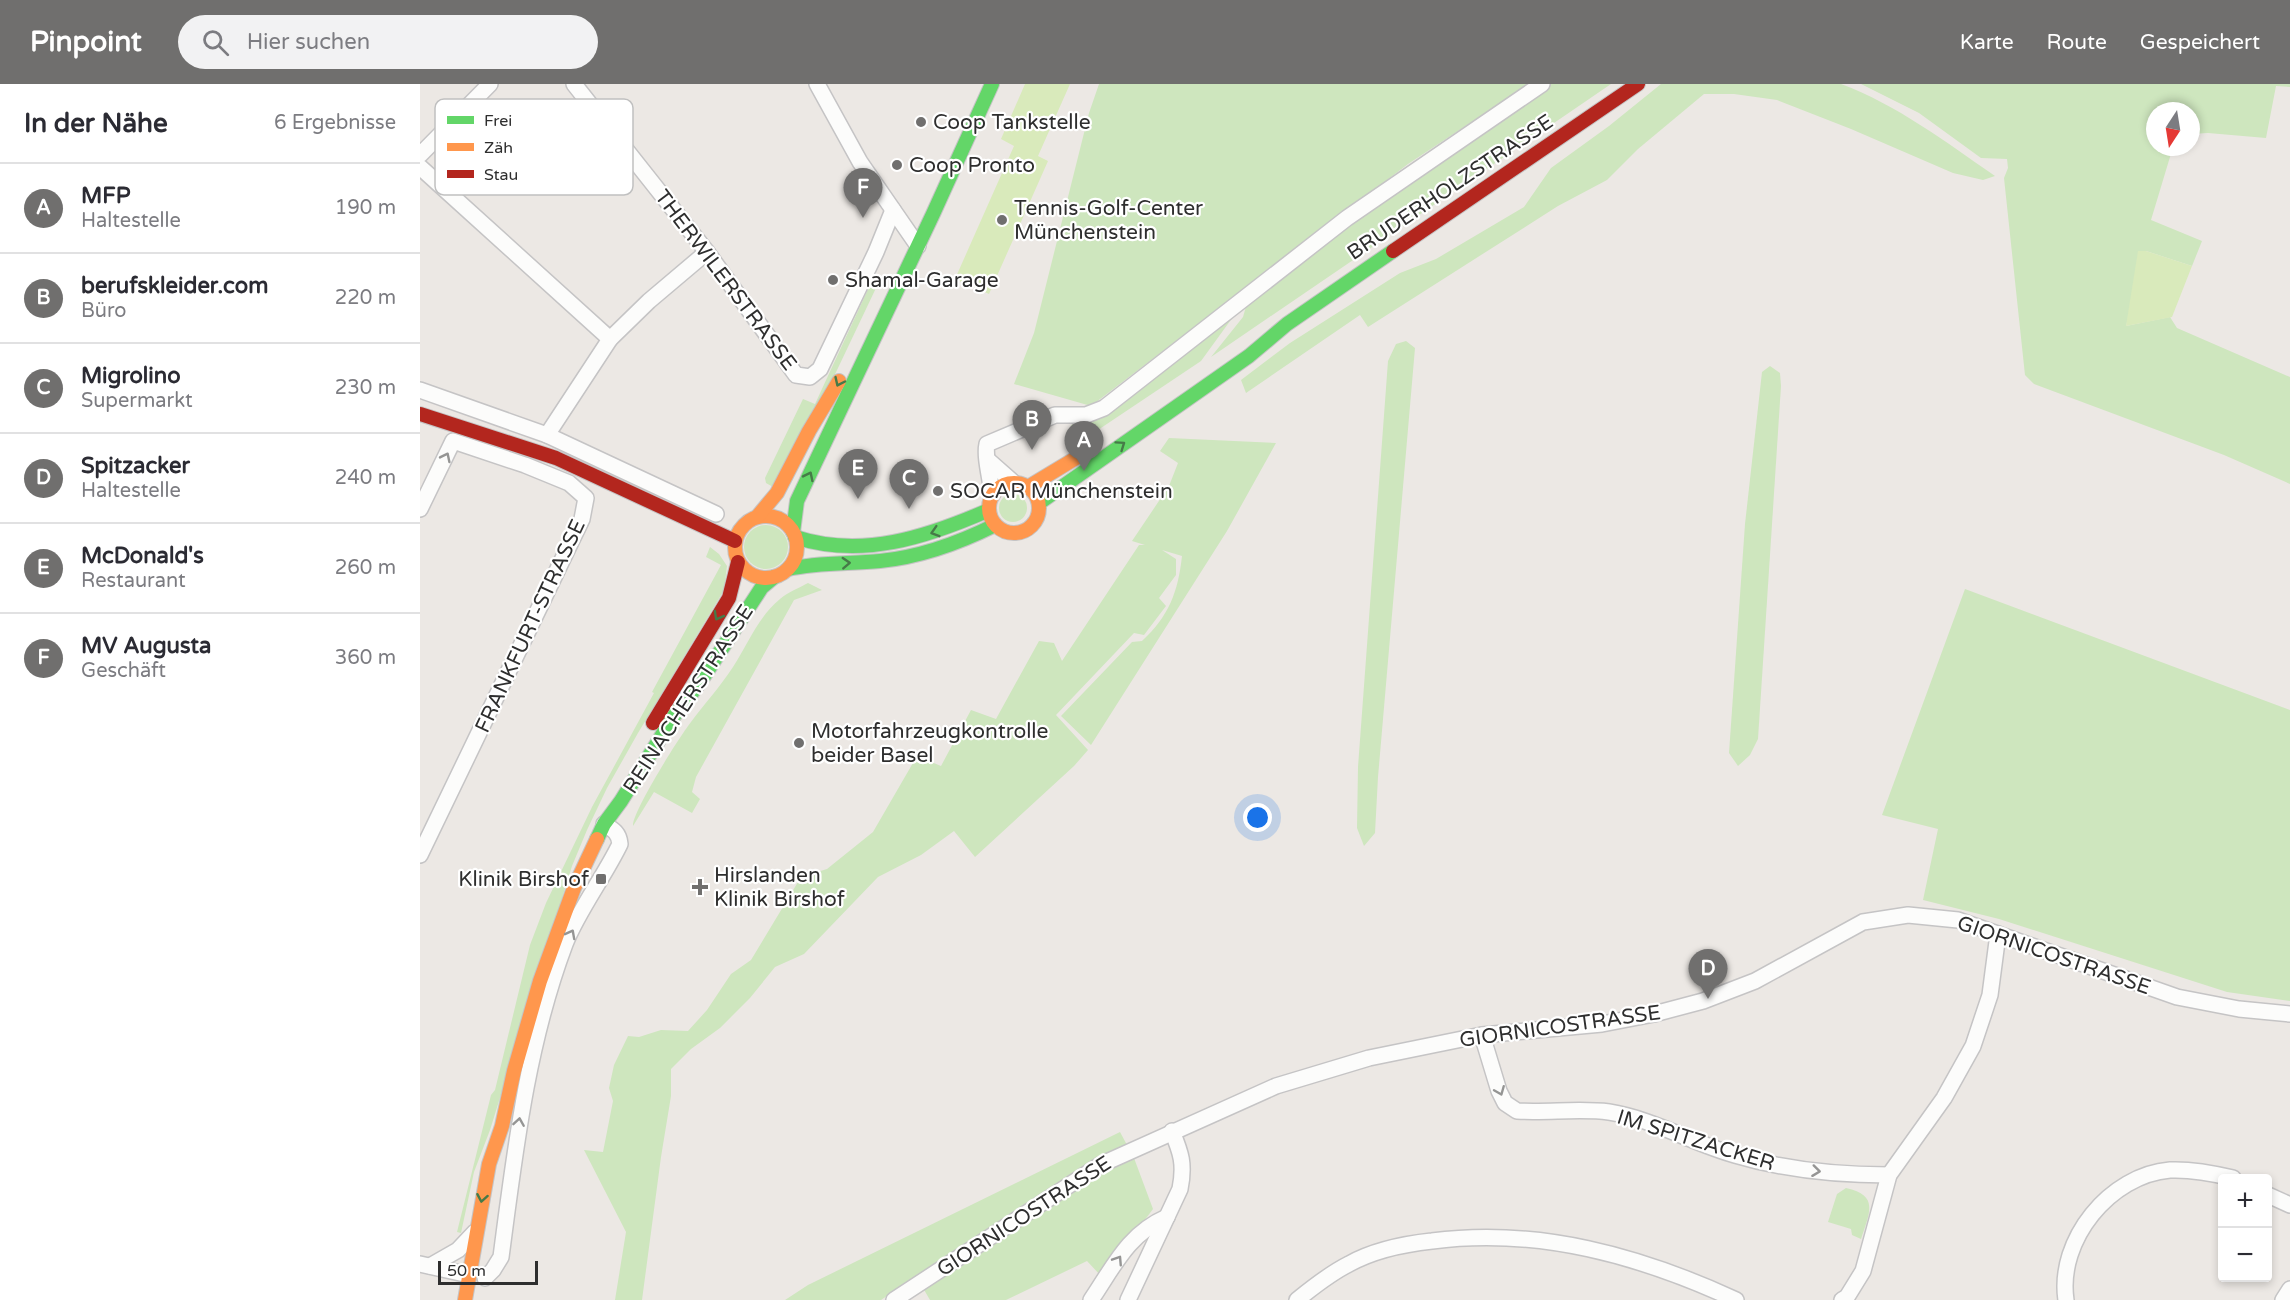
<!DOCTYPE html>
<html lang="de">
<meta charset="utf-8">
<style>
:root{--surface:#fff;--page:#f2f2f3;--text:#2b2b33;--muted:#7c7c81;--line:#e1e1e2;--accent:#706f6e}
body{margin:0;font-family:"Varela Round",sans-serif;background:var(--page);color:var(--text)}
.controls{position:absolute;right:18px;bottom:18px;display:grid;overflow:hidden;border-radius:6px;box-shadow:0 3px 9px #0003}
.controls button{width:54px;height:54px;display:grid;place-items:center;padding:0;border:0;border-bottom:2px solid var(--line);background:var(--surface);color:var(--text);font:30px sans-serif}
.compass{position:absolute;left:1726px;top:18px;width:54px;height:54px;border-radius:50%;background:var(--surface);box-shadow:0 3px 9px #0003;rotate:192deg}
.scale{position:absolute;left:18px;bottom:15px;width:100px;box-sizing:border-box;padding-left:6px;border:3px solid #2e2e2e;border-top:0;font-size:16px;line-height:21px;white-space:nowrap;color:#2e2e2e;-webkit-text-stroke:4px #fff;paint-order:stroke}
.you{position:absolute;left:838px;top:734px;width:21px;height:21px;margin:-15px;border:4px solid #fff;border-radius:50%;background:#1a73e8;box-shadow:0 0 0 9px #1a73e833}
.badge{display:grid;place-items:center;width:39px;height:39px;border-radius:50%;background:var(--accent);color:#fff;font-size:20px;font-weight:700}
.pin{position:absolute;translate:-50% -50px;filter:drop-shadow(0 2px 3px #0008)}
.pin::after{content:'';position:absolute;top:32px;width:21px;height:18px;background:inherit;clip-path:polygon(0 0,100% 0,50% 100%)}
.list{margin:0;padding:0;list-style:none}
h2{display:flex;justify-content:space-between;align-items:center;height:78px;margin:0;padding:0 24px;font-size:26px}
h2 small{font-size:20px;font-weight:400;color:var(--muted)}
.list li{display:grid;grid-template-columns:39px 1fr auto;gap:18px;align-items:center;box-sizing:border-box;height:90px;padding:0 24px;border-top:2px solid var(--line)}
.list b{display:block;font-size:22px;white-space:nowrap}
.list p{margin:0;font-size:20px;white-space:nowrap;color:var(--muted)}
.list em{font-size:20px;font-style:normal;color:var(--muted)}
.icon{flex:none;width:33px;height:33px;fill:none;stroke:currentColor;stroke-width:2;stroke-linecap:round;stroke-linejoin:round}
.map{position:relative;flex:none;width:1870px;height:1216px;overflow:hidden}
header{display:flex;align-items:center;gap:36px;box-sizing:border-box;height:84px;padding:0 30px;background:var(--accent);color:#fff}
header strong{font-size:28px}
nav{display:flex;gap:33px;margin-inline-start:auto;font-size:21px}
.search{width:420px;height:54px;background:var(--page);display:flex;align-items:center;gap:15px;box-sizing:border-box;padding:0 21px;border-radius:33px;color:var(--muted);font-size:22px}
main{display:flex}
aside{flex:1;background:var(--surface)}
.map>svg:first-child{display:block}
.green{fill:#cee6be}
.pitch{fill:#d9eabb}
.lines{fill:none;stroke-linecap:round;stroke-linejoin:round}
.street-casing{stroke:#c5c4c5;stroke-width:18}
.fast-casing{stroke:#c5c4c5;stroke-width:16}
.slow-casing{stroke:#c5c4c5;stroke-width:16}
.jam-casing{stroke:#c5c4c5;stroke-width:16}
.street{stroke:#fcfcfb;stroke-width:15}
.fast{stroke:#63d668;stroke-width:14}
.slow{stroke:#ff974d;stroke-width:14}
.jam{stroke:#b3261e;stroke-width:14}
.oneway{stroke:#467a48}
.oneway2{stroke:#959594}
.poi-dot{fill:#706f6e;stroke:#fff;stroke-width:2}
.labels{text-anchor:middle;stroke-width:4.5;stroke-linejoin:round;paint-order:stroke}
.poi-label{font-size:21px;fill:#2e2e2e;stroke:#fff;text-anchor:start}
.street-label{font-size:21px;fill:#2e2e2e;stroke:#fff}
.key{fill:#fff;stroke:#c0c0c0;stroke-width:1.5}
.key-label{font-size:16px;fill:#2e2e2e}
</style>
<header>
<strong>Pinpoint</strong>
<div class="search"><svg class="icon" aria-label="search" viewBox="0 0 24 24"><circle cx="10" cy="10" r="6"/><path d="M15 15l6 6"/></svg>Hier suchen</div>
<nav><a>Karte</a><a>Route</a><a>Gespeichert</a></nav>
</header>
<main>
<aside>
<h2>In der Nähe<small>6 Ergebnisse</small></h2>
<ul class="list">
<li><span class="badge">A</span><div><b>MFP</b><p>Haltestelle</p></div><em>190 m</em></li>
<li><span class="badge">B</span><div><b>berufskleider.com</b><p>Büro</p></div><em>220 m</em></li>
<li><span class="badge">C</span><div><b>Migrolino</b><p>Supermarkt</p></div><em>230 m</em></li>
<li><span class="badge">D</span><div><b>Spitzacker</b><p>Haltestelle</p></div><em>240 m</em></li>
<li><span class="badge">E</span><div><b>McDonald's</b><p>Restaurant</p></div><em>260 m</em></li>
<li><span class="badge">F</span><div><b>MV Augusta</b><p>Geschäft</p></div><em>360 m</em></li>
</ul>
</aside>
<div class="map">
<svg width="1870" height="1216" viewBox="0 0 1870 1216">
<rect width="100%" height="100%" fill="#ece8e4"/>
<g class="green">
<polygon points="679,0 1109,0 988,80 671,322 594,300 614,249 669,29"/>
<polygon points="1129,0 1191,0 791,273 823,233 827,219 954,119"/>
<path d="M 1241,0 L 1421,0 C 1477,21 1526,58 1575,92 L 1563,96 L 1533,89 L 1431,45 L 1357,16 L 1314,10 L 1284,10 L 1218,65 L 1187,96 L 1138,122 L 948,243 L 940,231 L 826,309 L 821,296 L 870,259 L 980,189 L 1016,175 L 1104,123 L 1131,84 L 1189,42 Z"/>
<polygon points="1441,0 1870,0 1870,3 1856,2 1846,54 1788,49 1771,50 1771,27 1735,27 1735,63 1753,63 1731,136 1782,157 1772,182 1726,167 1706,242 1750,233 1757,244 1870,293 1870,400 1804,371 1614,300 1605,291 1584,94 1588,84 1587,75 1561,74 1499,29"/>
<polygon points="450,201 456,204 408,305 353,403 346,399 345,394 383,315 395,320"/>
<polygon points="818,226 781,277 654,362 651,341 675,336 686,331"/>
<polygon points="986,257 995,264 958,693 955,749 944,762 937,744 938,683 968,277 976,260"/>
<polygon points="1350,282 1360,289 1361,302 1338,655 1330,671 1318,682 1309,669 1325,440 1342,288"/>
<path d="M 749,354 L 856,359 L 807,447 L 671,661 L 641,632 L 712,558 L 722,557 C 749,532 758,508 762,472 L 742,466 L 756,475 L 756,491 L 739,514 L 746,522 L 724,551 L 714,549 L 636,631 L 668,666 L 654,682 L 555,773 L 534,747 L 501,771 L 458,793 L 384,870 L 355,883 L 330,914 L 300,944 L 271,965 L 251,985 L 251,1012 L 241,1073 L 222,1216 L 195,1216 L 206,1148 L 164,1066 L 183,1068 L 193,1017 L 189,1004 L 194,981 L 208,952 L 219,953 L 241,946 L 268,947 L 287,926 L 311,890 L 331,876 L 381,793 L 407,785 L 453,748 L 497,672 L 521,682 L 551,626 L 576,635 L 619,557 L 634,559 L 642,577 L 719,461 L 725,461 L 712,457 L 749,402 L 758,379 L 740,367 Z"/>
<circle cx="593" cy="424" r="14"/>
<circle cx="346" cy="463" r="22"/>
<polygon points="290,463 299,470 307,482 304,506 218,649 187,704 167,746 152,782 70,1046 54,1088 41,1149 37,1148 71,1011 75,1006 110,861 126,819 172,723 234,609 232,608 301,481 286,473"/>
<path d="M 388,499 L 402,506 L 374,516 L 276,693 L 272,708 L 280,715 L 272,729 L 234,708 L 213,742 C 212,728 260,652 271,638 C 285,619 300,603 313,583 C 328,560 338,533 360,515 C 368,508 379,504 388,499 Z"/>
<polygon points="1545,505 1870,626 1870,917 1807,908 1579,835 1503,816 1518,745 1462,731"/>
<polygon points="700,1048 714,1074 733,1125 682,1193 667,1177 586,1216 510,1216 496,1192 461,1216 365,1216 388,1201"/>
<path d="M 1426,1104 C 1460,1111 1449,1130 1441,1155 L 1432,1151 L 1431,1145 L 1408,1138 L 1417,1110 Z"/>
</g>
<g class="pitch">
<polygon points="605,0 650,0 618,72 628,77 569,210 535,195 594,62 581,55"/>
<polygon points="1718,167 1726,167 1772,182 1752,233 1706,242"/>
</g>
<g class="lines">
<g class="street-casing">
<g id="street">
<polyline points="154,0 287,168 376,291 390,293 400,285 456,168 473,126"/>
<polyline points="397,0 440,78 498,162"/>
<polyline points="0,71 70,0"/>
<polyline points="0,83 190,255"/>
<polyline points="0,306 127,351 296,430"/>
<polyline points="127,351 190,255 229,217 287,168"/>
<polyline points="569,377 594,399"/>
<path d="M 572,411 C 571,396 564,373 567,360 L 635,331 L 666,331 L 684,324 L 927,134 L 1122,0"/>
<polyline points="0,425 33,357 105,381 149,399 166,414 162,435 0,771"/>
<path d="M 1062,951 L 1079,1007 L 1085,1019 L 1097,1027 C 1127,1029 1160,1024 1189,1028 C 1233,1035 1272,1059 1315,1071 C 1365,1086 1417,1091 1469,1091"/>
<polyline points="1848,1111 1870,1121"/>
<polyline points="0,1180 49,1191"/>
<polyline points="10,1182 38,1166 55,1148"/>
<path d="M 65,1194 L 73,1186 L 81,1173 C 95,1067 107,961 145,860 C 158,827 184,793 200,760 C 199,749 194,746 184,740"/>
<polyline points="474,1216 680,1081 856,1002 949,974 1062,951 1182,940 1234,930 1283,917 1335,897 1443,838 1488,831 1538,836 1757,913 1819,925 1870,930"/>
<path d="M 671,1216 C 694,1182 708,1150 747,1133"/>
<path d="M 708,1216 L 760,1105 C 765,1080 761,1069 752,1047"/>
<path d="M 877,1216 C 893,1203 911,1189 929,1180 C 954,1166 984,1160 1012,1157 C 1118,1143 1221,1172 1316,1216"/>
<polyline points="1422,1216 1427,1213 1443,1187 1469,1091 1524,1014 1553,962 1570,911 1578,850"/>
<path d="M 1646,1216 C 1637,1156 1690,1091 1750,1086 C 1772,1085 1792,1089 1813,1094"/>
<polyline points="1863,1216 1870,1205"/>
</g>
</g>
<g class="fast-casing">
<g id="fast">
<polyline points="619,419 829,272 867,240 973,167"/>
<polyline points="373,448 377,417 513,130 572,0"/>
<path d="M 375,453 C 442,475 507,453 569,426"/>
<path d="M 368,485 C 399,478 429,480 460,477 C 501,473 539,459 575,441"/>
<polyline points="177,755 184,740 201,717 254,632 281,597 342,503 354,493"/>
</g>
</g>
<g class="slow-casing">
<g id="slow">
<circle cx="594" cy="424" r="25"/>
<polyline points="608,403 661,371"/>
<circle cx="346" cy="463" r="31"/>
<polyline points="337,433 357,409 389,347 419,297"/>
<polyline points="45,1216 69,1080 82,1042 94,987 120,897 154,804 177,755"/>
</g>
</g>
<g class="jam-casing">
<g id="jam">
<polyline points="973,167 1218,0"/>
<polyline points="0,330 136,374 315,457"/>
<polyline points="233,639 309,514 318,478"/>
</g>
</g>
<use href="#street" class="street"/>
<use href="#fast" class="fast"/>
<use href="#slow" class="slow"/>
<use href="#jam" class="jam"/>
</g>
<defs><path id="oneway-chevron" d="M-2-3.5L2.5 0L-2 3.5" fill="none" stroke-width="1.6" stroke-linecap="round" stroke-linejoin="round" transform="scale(1.5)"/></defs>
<g class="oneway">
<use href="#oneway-chevron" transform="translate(419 298) rotate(115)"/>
<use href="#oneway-chevron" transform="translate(701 361) rotate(-35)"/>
<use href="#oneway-chevron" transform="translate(389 392) rotate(-64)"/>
<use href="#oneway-chevron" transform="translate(515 448) rotate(163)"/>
<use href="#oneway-chevron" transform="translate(426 479) rotate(-3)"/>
<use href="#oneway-chevron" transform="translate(298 532) rotate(119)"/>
<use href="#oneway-chevron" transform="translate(62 1114) rotate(100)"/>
</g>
<g class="oneway2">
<use href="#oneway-chevron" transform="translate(26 373) rotate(-64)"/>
<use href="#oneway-chevron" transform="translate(151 850) rotate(-62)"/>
<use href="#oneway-chevron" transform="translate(1080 1007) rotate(68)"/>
<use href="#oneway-chevron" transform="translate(99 1038) rotate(-81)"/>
<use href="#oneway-chevron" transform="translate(1396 1087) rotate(7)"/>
<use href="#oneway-chevron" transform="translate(698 1176) rotate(-57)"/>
</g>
<g class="poi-dot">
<circle cx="501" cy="38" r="6"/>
<circle cx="477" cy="81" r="6"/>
<circle cx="582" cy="136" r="6"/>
<circle cx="413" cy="196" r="6"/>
<circle cx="518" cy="407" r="6"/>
<circle cx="379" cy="659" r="6"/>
<rect x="175" y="789" width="12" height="12" rx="3"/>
<path d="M277 794h6v6h6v6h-6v6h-6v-6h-6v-6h6z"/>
</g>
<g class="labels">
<g class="poi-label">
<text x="513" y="45">Coop Tankstelle</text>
<text x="489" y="88">Coop Pronto</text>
<text x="594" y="131">Tennis-Golf-Center<tspan x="594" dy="24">Münchenstein</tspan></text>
<text x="425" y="203">Shamal-Garage</text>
<text x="530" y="414">SOCAR Münchenstein</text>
<text x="391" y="654">Motorfahrzeugkontrolle<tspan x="391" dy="24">beider Basel</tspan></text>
<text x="294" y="798">Hirslanden<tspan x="294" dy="24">Klinik Birshof</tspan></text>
<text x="169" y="802" text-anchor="end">Klinik Birshof</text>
</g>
<g class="street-label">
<text transform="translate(1030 103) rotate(-34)" y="7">BRUDERHOLZSTRASSE</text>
<text transform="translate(306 196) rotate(53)" y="7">THERWILERSTRASSE</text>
<text transform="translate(110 542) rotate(-65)" y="7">FRANKFURT-STRASSE</text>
<text transform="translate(268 615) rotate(-57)" y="7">REINACHERSTRASSE</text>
<text transform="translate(1634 871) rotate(19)" y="7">GIORNICOSTRASSE</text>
<text transform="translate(1140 942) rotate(-8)" y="7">GIORNICOSTRASSE</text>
<text transform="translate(1276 1056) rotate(17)" y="7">IM SPITZACKER</text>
<text transform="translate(604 1132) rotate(-33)" y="7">GIORNICOSTRASSE</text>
</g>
</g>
<rect x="15" y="15" width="198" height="96" rx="9" class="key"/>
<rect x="27" y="32" width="27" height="8" fill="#63d668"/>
<rect x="27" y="59" width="27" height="8" fill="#ff974d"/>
<rect x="27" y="86" width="27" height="8" fill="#b3261e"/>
<g class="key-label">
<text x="64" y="42">Frei</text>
<text x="64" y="69">Zäh</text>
<text x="64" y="96">Stau</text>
</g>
</svg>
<div class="controls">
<button>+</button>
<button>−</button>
</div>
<svg class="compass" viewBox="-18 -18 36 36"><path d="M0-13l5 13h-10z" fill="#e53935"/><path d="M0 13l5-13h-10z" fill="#7c7c81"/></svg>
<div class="scale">50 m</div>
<div class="you"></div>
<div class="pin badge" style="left:664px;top:387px">A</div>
<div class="pin badge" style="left:612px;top:366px">B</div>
<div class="pin badge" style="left:489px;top:425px">C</div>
<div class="pin badge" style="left:1288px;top:915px">D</div>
<div class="pin badge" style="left:438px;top:415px">E</div>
<div class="pin badge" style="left:443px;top:134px">F</div>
</div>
</main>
